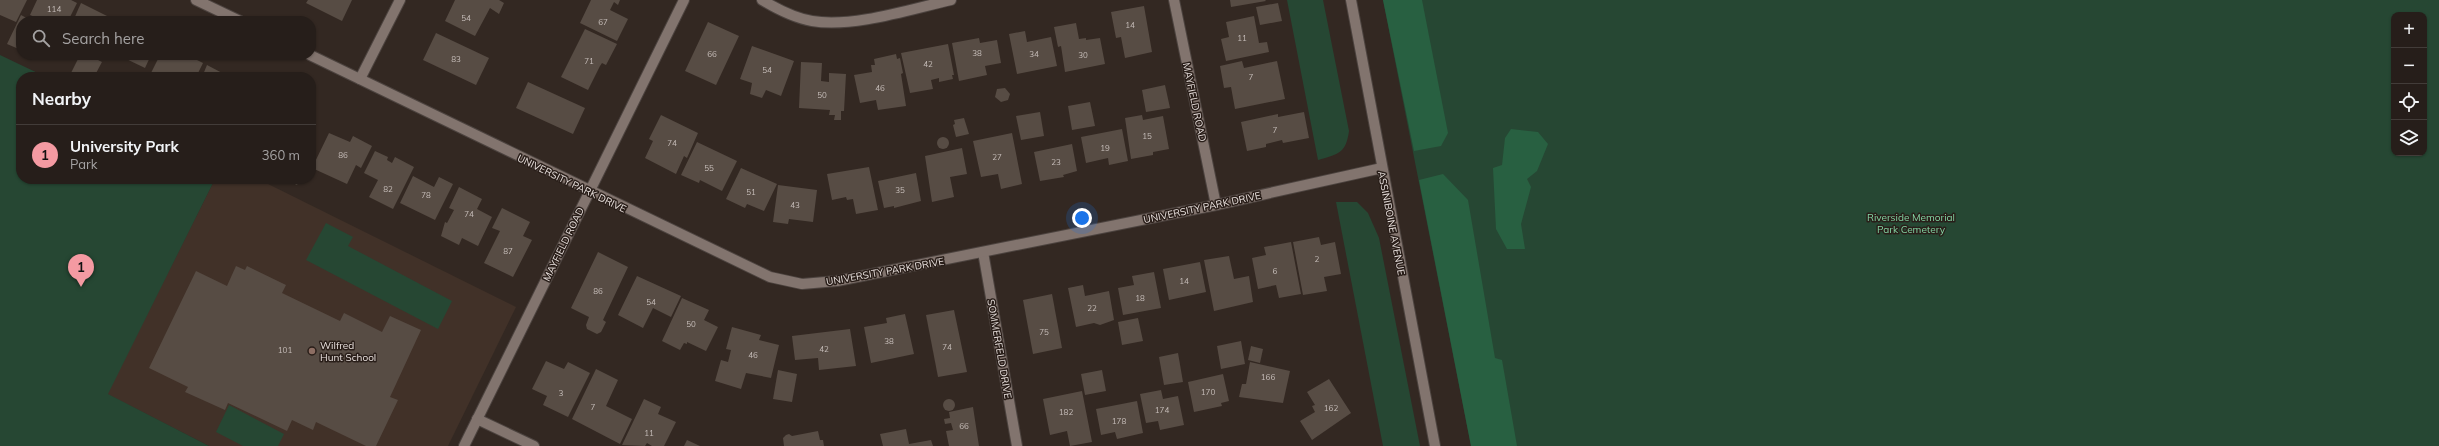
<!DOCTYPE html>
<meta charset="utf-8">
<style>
:root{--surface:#261e1a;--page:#2e2723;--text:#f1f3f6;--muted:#a4a2a2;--line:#423c39;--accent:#f49aa2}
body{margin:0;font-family:Mulish,sans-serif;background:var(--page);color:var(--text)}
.controls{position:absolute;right:12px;top:12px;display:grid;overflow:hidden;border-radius:8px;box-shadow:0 1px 3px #0004}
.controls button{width:36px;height:36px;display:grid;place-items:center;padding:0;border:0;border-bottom:1px solid var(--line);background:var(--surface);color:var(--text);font:20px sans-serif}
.you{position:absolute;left:1082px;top:218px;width:14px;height:14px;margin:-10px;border:3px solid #fff;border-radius:50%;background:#1a73e8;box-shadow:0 0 0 6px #1a73e833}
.badge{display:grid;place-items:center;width:26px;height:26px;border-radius:50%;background:var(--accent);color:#111;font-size:13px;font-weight:700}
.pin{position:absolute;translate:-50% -33px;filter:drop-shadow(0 1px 2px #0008)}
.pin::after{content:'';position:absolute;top:21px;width:14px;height:12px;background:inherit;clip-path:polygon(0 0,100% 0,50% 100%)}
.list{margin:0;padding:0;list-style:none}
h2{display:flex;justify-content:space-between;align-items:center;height:52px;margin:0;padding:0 16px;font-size:17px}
h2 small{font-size:13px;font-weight:400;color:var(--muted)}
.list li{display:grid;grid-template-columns:26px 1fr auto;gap:12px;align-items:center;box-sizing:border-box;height:60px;padding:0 16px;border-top:1px solid var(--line)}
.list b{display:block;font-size:15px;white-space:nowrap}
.list p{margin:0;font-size:13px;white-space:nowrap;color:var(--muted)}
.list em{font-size:13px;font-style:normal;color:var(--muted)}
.icon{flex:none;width:22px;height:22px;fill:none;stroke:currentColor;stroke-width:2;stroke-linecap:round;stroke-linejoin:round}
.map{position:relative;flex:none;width:2439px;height:446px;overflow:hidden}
.search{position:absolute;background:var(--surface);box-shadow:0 1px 3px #0004;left:16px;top:16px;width:300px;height:44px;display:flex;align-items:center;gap:10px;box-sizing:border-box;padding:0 14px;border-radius:16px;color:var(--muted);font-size:15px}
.panel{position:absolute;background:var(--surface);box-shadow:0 1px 3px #0004;left:16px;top:72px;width:300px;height:112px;border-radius:16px}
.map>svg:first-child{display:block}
.built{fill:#413128}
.green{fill:#264733;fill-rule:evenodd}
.forest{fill:#286041}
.building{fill:#574c44}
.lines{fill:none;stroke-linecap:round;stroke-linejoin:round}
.street-casing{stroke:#4c433f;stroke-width:12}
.secondary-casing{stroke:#4c433f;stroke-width:12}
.street{stroke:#82746e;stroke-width:10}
.secondary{stroke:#82746e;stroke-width:10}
.education-dot{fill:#8d6e63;stroke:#291e19;stroke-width:1.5}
.labels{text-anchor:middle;stroke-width:3;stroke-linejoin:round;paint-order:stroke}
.number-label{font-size:8px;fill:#c6bdb9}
.street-label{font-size:10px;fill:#ebe3e0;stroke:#291e19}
.park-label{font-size:10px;fill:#84d7a5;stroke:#291e19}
.poi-label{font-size:10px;fill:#ebe3e0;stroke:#291e19;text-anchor:start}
</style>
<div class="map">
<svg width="2439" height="446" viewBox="0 0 2439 446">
<rect width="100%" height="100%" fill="#332822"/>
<polygon class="built" points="215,179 258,179 516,307 448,446 209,446 107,394"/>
<g class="green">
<path d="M 1287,0 L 1323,0 L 1349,131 C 1346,153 1339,154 1318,160 Z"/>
<path d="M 1383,0 L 2439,0 L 2439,446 L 1471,446 ZM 2394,15 L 2424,15 L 2424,153 L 2394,153 Z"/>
<polygon points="0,55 46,77 21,77 21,179 215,179 108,394 209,446 0,446"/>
<polygon points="1336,202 1357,202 1368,213 1379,238 1420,446 1383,446"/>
<polygon points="326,223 353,237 348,246 452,301 438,329 306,260"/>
<polygon points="229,405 284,434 278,446 243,446 216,432"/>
</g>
<g class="forest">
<polygon points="1383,0 1422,0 1448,133 1441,146 1414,151"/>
<polygon points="1511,129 1538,132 1548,144 1537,171 1527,179 1531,187 1521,224 1525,249 1507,249 1496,229 1493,168 1502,165 1505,138"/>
<polygon points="1443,174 1468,200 1495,358 1502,360 1517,446 1471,446 1419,180"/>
</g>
<g class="building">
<polygon points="0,0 27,0 16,22 0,15"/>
<polygon points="37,0 71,0 77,3 68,21 44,21 30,15"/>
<polygon points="308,0 352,0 342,21 306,3"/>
<polygon points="455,0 499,0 504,3 499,14 490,8 475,36 445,21"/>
<polygon points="591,0 620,0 618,5 614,2 610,10 628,19 617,41 580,23"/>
<polygon points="1230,0 1265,0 1266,1 1231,7"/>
<polygon points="81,3 115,20 114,21 73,21"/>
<polygon points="1278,3 1282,21 1260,25 1256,7"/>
<polygon points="1144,6 1152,52 1125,58 1121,37 1116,38 1111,12"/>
<polygon points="21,15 32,21 21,21 21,50 7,44"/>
<polygon points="1254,16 1259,43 1267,42 1269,52 1226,61 1221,39 1229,37 1226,22"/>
<polygon points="708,22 739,36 716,85 685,71"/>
<polygon points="1076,23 1079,39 1086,38 1086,40 1100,38 1105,64 1065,72 1061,46 1058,47 1054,27"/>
<polygon points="585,29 617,44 606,65 602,63 600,66 588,90 561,77"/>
<polygon points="1025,31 1027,42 1051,37 1057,66 1017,74 1009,34"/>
<polygon points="436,33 489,58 476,85 423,60"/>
<polygon points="979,38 980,43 997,40 1001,63 985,66 987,75 959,81 952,43"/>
<polygon points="948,44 954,75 952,75 953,79 939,82 939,78 931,80 933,89 910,93 901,53"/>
<polygon points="752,46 794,61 781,96 766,90 762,98 750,94 752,83 740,79"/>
<polygon points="896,54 897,59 900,58 903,73 901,74 906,106 878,110 876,100 860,103 854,75 872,72 871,65 875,65 874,59"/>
<polygon points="80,55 88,55 102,62 94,77 70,75"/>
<polygon points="118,55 151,55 145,68"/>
<polygon points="160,55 174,57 175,55 187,55 203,63 196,77 149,77"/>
<polygon points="1242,61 1244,68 1277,61 1285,99 1235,109 1231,87 1224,88 1220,66"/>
<polygon points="801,62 822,63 821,81 829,82 829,73 846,74 844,111 841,111 841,120 834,120 835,115 829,115 830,110 799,108"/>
<polygon points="207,65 226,75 225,77 202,77"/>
<polygon points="528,82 585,108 573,134 516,108"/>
<polygon points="1165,85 1170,108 1146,112 1142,90"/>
<polygon points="1005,88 1010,94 1008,100 1001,102 995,97 997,89"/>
<polygon points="1090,102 1095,126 1072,130 1068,106"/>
<polygon points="1040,112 1044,136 1021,140 1016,116"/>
<polygon points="1304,112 1309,138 1283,143 1282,140 1266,144 1266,147 1247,151 1241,122 1278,114 1278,117"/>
<polygon points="661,115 698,133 687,158 684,156 676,174 645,158 653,141 649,139"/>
<polygon points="1142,115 1143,120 1163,116 1169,149 1153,152 1153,155 1131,159 1125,118"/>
<polygon points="964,118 969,134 956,137 953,125 955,124 954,120"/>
<polygon points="1122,129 1128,161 1109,165 1108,158 1086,163 1081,137"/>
<polygon points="311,132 316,134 311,144"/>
<polygon points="329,133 350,142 353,136 372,146 361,168 356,165 347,184 312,168"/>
<polygon points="1012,133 1022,184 1001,189 998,174 981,177 973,141"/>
<circle cx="943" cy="143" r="6"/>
<polygon points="697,142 737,161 722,191 700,180 699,183 681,175"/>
<polygon points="1072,144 1077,171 1063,175 1064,177 1040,181 1034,152"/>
<polygon points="962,148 967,174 950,177 954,197 932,202 925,156"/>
<polygon points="375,151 388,157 387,160 392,163 395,157 414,167 393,209 369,197 378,180 364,173"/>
<polygon points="869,167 878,210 856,214 853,199 847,200 846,197 832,200 827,174"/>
<polygon points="741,168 777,184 764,211 747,204 745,208 726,199"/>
<polygon points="916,173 921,201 894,208 894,206 884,208 878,181"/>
<polygon points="413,176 434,187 439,177 453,184 435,220 400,203"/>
<polygon points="284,179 300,179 297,185"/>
<polygon points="778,185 817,190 813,222 789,219 788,224 773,222"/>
<polygon points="459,187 482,199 477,209 492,217 478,246 462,238 459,245 441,236 445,222 447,223 454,210 449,208"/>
<polygon points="502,208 530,222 523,236 532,240 513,277 484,263 500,231 492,228"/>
<polygon points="1319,237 1321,245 1335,242 1341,274 1324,277 1327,291 1303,295 1293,242"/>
<polygon points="1291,242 1301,294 1279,298 1276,285 1258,289 1252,258 1266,255 1264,247"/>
<polygon points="598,252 628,267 603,320 606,322 601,332 597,334 587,329 586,325 589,317 571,308"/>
<polygon points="1229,256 1234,279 1249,276 1253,302 1214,311 1204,260"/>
<polygon points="1200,262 1206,292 1169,300 1163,269"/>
<polygon points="236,266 245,270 247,266 286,285 282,293 340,321 344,313 382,332 390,316 421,330 390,397 398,400 376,446 366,446 316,422 313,430 292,420 287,431 228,403 225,410 185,392 188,387 149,368 196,271 227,286"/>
<polygon points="1154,272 1161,308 1123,315 1118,288 1134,285 1132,276"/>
<polygon points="637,276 681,296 671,317 653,308 643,328 618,315"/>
<polygon points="1083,285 1085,296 1109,291 1114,320 1100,325 1094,323 1076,327 1068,288"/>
<polygon points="1052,294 1062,348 1033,354 1023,300"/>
<polygon points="682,298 709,310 704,320 718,327 706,351 687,342 687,344 684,343 680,350 662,341"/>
<polygon points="954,310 967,372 938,377 926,315"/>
<polygon points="905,314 914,354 871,363 864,327 887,323 886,318"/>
<polygon points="1138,318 1143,341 1122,345 1118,322"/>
<polygon points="732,327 761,335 759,340 779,345 771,378 746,373 741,389 715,381 721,360 728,362 731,350 726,349"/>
<polygon points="850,329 856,366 819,370 818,358 795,360 792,336"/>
<polygon points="1241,341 1245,364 1221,369 1217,346"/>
<polygon points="1251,346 1263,349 1260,363 1248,360"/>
<polygon points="1178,353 1183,382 1164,385 1159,357"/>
<polygon points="546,361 564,369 568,362 590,373 568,417 543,405 547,396 532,389"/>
<polygon points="1250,362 1290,371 1283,403 1239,397 1242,384 1246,384"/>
<polygon points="596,369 618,380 606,406 632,419 620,444 572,419"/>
<polygon points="778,370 797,374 792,402 773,399"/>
<polygon points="1102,370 1106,391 1085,395 1081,374"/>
<polygon points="1223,374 1229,401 1221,403 1222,406 1194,412 1188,382"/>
<polygon points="1329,379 1351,413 1312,440 1300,421 1315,412 1312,406 1315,405 1307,392"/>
<polygon points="1161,390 1163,399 1178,396 1184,425 1160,430 1158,421 1146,423 1140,394"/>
<polygon points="1082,391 1092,442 1070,446 1067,431 1050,435 1043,399"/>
<circle cx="949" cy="405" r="6"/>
<polygon points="644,399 661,407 658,414 676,422 664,446 652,446 647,443 645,446 622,445"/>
<polygon points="1137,401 1143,433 1117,439 1115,432 1101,435 1096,409"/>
<polygon points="973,407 979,446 949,446 946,431 953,430 951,423 945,424 944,419 950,418 949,412"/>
<polygon points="906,429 909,444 931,440 933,446 883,446 880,434"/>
<polygon points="818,431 820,440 823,440 824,446 784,446 783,438 786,435 789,434 792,436"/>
<polygon points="687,440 700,446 684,446"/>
</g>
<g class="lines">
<g class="street-casing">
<g id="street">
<path d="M 762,0 C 777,9 794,18 812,21 C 853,28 911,9 951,0"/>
<polyline points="1174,0 1216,205"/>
<polyline points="360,79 400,0"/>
<polyline points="983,252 1017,446"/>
<polyline points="477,419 534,446"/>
<polyline points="464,446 684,0"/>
</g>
</g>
<g class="secondary-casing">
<g id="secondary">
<polyline points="196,0 240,21"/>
<polyline points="1351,0 1435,446"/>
<polyline points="310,55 770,277 802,284 837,281 1216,205 1382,168"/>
</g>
</g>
<use href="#street" class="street"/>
<use href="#secondary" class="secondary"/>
</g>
<circle class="education-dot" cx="312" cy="351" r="4"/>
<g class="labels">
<g class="number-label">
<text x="54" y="12">114</text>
<text x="466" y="21">54</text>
<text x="603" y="25">67</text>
<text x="1130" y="28">14</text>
<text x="1242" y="41">11</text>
<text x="977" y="56">38</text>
<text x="712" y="57">66</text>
<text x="1034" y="57">34</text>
<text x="1083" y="58">30</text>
<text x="456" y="62">83</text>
<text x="589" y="64">71</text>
<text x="928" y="67">42</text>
<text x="767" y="73">54</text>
<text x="1251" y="80">7</text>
<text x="880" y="91">46</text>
<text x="822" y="98">50</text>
<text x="1275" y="133">7</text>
<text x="1147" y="139">15</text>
<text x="672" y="146">74</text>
<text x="1105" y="151">19</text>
<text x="343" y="158">86</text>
<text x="997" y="160">27</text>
<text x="1056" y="165">23</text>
<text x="709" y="171">55</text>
<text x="388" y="192">82</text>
<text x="900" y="193">35</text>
<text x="751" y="195">51</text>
<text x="426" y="198">78</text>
<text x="795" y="208">43</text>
<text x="469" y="217">74</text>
<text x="508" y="254">87</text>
<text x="1317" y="262">2</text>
<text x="1275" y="274">6</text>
<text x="1184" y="284">14</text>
<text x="598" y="294">86</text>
<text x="1140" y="301">18</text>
<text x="651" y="305">54</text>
<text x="1092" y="311">22</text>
<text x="691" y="327">50</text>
<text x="1044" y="335">75</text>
<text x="889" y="344">38</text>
<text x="947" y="350">74</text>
<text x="824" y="352">42</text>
<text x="285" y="353">101</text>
<text x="753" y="358">46</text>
<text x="1268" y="380">166</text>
<text x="1208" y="395">170</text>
<text x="561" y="396">3</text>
<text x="593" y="410">7</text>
<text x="1331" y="411">162</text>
<text x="1162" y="413">174</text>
<text x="1066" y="415">182</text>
<text x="1119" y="424">178</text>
<text x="964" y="429">66</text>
<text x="649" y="436">11</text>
</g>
<g class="street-label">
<text transform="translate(1195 102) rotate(78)" y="4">MAYFIELD ROAD</text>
<text transform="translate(572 183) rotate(26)" y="4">UNIVERSITY PARK DRIVE</text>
<text transform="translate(1202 207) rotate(-12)" y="4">UNIVERSITY PARK DRIVE</text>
<text transform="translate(1392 223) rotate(79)" y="4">ASSINIBOINE AVENUE</text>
<text transform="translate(563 244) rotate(-64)" y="4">MAYFIELD ROAD</text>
<text transform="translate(885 271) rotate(-10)" y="4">UNIVERSITY PARK DRIVE</text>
<text transform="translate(1000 349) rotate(80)" y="4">SOMMERFELD DRIVE</text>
</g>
<g class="park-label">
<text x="1911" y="221">Riverside Memorial<tspan x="1911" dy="12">Park Cemetery</tspan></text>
</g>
<g class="poi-label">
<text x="320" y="349">Wilfred<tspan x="320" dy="12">Hunt School</tspan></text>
</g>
</g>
</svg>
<div class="controls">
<button>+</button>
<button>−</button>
<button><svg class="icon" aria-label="locate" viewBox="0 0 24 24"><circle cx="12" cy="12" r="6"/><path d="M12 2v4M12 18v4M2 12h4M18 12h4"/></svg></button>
<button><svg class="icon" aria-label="layers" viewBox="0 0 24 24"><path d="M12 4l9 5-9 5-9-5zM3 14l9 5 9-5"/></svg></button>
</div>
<div class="you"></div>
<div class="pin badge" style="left:81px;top:287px">1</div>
<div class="search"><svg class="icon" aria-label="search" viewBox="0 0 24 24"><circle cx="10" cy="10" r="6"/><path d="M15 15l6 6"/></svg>Search here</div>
<section class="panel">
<h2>Nearby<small></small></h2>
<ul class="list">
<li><span class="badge">1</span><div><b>University Park</b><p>Park</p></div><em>360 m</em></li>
</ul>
</section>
</div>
